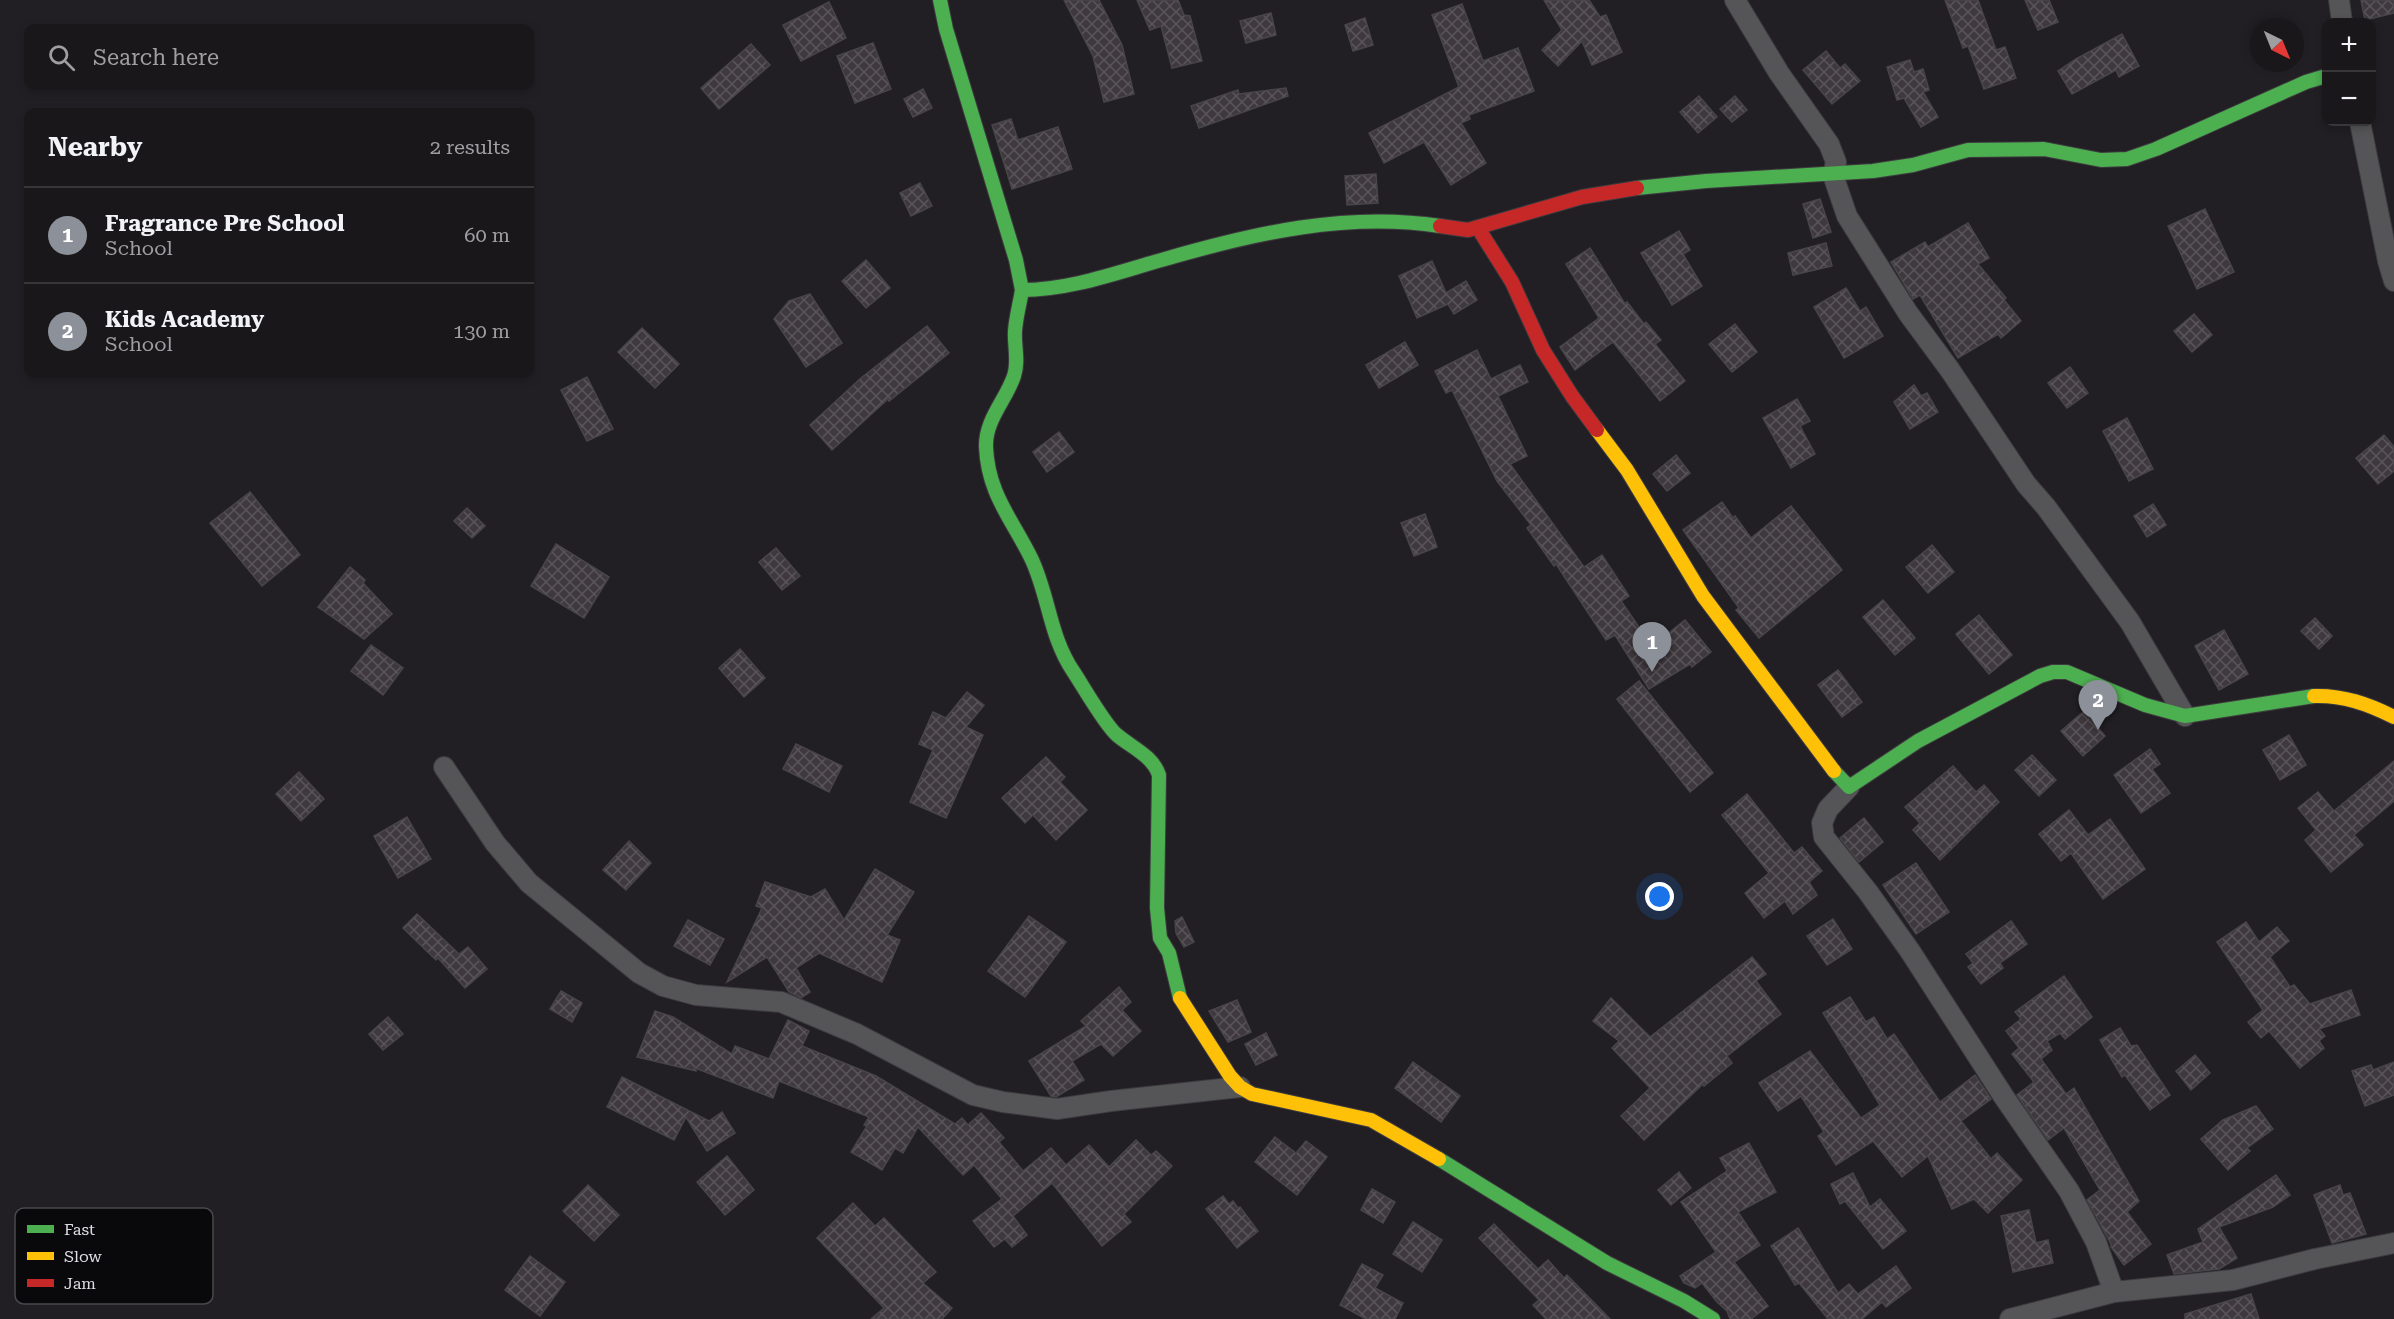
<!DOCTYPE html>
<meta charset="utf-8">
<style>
:root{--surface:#19171a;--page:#262427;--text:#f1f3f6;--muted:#9f9fa2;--line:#373639;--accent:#8c9099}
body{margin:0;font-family:"Roboto Serif",serif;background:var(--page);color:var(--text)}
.controls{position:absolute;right:18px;top:18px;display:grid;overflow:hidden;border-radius:12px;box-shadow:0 3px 9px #0003}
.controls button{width:54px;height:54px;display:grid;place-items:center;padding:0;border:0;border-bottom:2px solid var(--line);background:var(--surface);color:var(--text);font:30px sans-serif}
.compass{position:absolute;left:2250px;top:18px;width:54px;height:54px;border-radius:50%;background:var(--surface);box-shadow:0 3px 9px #0003;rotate:137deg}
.you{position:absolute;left:1660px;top:897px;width:21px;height:21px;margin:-15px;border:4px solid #fff;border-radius:50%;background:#1a73e8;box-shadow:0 0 0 9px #1a73e833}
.badge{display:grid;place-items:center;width:39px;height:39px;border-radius:50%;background:var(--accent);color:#fff;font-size:20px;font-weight:700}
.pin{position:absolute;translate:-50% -50px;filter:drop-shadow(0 2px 3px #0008)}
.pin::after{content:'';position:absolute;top:32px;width:21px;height:18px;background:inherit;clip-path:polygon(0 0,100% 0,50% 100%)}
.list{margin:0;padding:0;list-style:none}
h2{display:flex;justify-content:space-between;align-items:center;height:78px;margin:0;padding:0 24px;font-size:26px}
h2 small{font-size:20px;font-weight:400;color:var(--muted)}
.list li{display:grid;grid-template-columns:39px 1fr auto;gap:18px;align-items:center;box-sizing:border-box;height:96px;padding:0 24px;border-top:2px solid var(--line)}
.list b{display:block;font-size:22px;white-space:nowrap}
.list p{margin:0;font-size:20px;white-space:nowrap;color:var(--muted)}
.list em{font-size:20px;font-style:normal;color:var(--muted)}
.icon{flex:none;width:33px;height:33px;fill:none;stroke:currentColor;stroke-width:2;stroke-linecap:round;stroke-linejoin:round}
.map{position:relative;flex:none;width:2394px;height:1319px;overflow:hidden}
.search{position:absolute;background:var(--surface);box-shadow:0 3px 9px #0003;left:24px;top:24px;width:510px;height:66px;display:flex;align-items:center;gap:15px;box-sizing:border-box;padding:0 21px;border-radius:12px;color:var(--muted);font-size:22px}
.panel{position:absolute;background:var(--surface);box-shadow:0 3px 9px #0003;left:24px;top:108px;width:510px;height:270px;border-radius:12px}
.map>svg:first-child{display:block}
.building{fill:url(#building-cross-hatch);stroke:#484548;stroke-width:1.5}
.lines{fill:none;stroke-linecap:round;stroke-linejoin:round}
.street-casing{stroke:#3d3b3f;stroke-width:22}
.fast-casing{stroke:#3d3b3f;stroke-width:16}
.slow-casing{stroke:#3d3b3f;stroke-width:16}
.jam-casing{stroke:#3d3b3f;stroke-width:16}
.street{stroke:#555557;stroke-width:20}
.fast{stroke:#4caf50;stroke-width:14}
.slow{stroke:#ffc107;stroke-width:14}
.jam{stroke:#c62828;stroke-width:14}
.key{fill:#09080b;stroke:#49484c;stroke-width:1.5}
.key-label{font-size:16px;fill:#dedde2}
</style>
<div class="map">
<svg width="2394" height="1319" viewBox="0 0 2394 1319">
<defs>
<pattern id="building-cross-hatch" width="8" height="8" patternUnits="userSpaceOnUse" patternTransform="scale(1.5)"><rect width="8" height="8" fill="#3f393e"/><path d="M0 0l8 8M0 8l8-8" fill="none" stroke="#5a555a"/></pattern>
</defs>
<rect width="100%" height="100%" fill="#211f23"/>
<g class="building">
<polygon points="1064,0 1099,0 1122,45 1134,94 1104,102 1093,56"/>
<polygon points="1137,0 1178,0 1184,15 1190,16 1202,61 1172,68 1161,26 1150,30"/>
<polygon points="1544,0 1589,0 1600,17 1606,15 1622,52 1592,65 1582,41 1558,66 1542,50 1562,30"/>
<polygon points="1945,0 1978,0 1996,50 2005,47 2016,78 1984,89 1968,46 1963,48"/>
<polygon points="2025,0 2049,0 2058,22 2038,30"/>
<polygon points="2361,0 2394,0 2394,13 2365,20"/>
<polygon points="829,2 846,38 801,61 783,25"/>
<polygon points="1462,4 1483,61 1518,48 1534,91 1469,115 1470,119 1461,123 1486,163 1451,185 1424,142 1384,163 1369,133 1459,87 1432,15"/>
<polygon points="1271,13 1276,35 1246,43 1240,21"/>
<polygon points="1365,18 1373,45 1353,51 1345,25"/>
<polygon points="2122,34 2139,66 2119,77 2116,70 2072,94 2058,71 2076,59"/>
<polygon points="873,43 891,89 855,103 837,56"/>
<polygon points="751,44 770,65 719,109 701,88"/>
<polygon points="1826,51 1840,68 1845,64 1860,81 1832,104 1803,70"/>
<polygon points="1910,60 1914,72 1923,69 1929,90 1923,92 1938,117 1921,127 1904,98 1897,100 1887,67"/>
<polygon points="1286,88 1288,96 1199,128 1191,106 1238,90 1239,94"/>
<polygon points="923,89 932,108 913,117 904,99"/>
<polygon points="1699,96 1717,117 1698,133 1680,112"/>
<polygon points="1735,96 1747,110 1732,122 1720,109"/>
<polygon points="1011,119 1018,140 1058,127 1072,169 1012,189 992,125"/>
<polygon points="1376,174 1378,203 1347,205 1345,176"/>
<polygon points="920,183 932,206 911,216 900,193"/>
<polygon points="1820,199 1831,232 1813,238 1803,204"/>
<polygon points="2205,209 2234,272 2197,289 2168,226"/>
<polygon points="1968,223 1989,258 1978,264 2006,298 2004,300 2021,321 2001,338 1998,334 1958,358 1920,295 1913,299 1891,262 1925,242 1928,247"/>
<polygon points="1679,231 1690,250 1683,254 1702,286 1672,305 1641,253"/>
<polygon points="1826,243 1832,266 1793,275 1788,253"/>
<polygon points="1590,248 1625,304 1627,302 1644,324 1646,322 1661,340 1655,344 1685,381 1660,401 1613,342 1575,370 1560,347 1599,318 1566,264"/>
<polygon points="866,260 890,288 866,308 842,281"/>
<polygon points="1432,261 1446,293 1466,281 1477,300 1454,314 1448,304 1417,318 1399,276"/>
<polygon points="1846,288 1860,311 1866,307 1883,336 1844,358 1814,307"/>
<polygon points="810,294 842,343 806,367 774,319 789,301"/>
<polygon points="2194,314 2212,335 2192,352 2174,331"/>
<polygon points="1735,324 1757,352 1732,372 1709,344"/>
<polygon points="927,326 949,353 889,401 888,399 832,450 810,425 861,378"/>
<polygon points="642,328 679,364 655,388 618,352"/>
<polygon points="1405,342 1418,365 1379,388 1366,365"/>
<polygon points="1477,350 1491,379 1520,365 1528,382 1498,396 1527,456 1510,464 1584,567 1602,555 1629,596 1621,601 1652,646 1685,620 1711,652 1692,667 1690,664 1649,689 1615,635 1606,640 1556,564 1554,566 1527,528 1531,525 1497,481 1452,390 1446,393 1435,371"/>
<polygon points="2070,367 2088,393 2067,408 2048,383"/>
<polygon points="587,377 613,429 587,441 561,390"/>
<polygon points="1914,385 1921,396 1927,393 1938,412 1910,429 1894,402"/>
<polygon points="1797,399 1810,421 1800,426 1815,454 1791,468 1763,418"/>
<polygon points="2127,418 2153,469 2129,481 2103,431"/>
<polygon points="1059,432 1074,452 1047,472 1033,452"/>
<polygon points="2384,435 2394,447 2394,471 2378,484 2356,458"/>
<polygon points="1676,455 1690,473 1667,491 1653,474"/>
<polygon points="250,492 300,555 262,586 210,523"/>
<polygon points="1722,502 1733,518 1735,516 1751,538 1791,506 1842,570 1759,638 1736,610 1739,608 1683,530"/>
<polygon points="2153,504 2166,525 2147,537 2134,516"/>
<polygon points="467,508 485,526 472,538 454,521"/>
<polygon points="1425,514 1437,547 1414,556 1401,523"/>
<polygon points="556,544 609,577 584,618 531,586"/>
<polygon points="1932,545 1954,572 1928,593 1906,567"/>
<polygon points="776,548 800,576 782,590 759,562"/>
<polygon points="350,567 365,580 363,583 392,614 364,639 318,607"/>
<polygon points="1883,600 1915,638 1895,655 1863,617"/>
<polygon points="1979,615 2012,655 1989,674 1956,634"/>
<polygon points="2315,618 2332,636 2319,649 2301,631"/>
<polygon points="2224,630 2248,674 2219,690 2195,646"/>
<polygon points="371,645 403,668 383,695 351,671"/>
<polygon points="740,649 765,678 744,697 719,668"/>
<polygon points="1838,670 1862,702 1842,717 1818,685"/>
<polygon points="1639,681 1713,773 1690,792 1617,699"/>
<polygon points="967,692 984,705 966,727 983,735 946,818 910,802 933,750 919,744 933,712 946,718"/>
<polygon points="2084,711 2105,736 2083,756 2061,731"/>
<polygon points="2289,735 2306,765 2280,780 2263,750"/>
<polygon points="796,744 842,766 829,792 783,769"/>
<polygon points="2150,749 2160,764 2152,769 2170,793 2141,813 2114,775"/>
<polygon points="2032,755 2056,780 2039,796 2015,770"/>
<polygon points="1046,757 1065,777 1060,782 1087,810 1056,840 1033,815 1025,823 1002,798"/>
<polygon points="2394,761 2394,801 2354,835 2363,845 2331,872 2305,840 2316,830 2298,808 2318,792 2334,811"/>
<polygon points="1953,766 1976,792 1984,785 1999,802 1940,860 1913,830 1920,823 1905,807"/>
<polygon points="299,772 324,799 301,821 276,794"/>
<polygon points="1747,794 1794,853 1802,847 1822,871 1809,882 1817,895 1793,914 1785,901 1764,918 1745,893 1769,873 1722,815"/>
<polygon points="2069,810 2088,835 2110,819 2145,869 2103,899 2071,853 2061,861 2039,834"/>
<polygon points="407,817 431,859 398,878 374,836"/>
<polygon points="1864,818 1883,842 1859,862 1840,838"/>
<polygon points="629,841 651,863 626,890 603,870"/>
<polygon points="1916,863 1949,912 1916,934 1883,885"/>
<polygon points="875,869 914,892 887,935 900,940 882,982 819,953 796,968 810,992 801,998 789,992 767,957 727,982 762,908 756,906 765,882 811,897 825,889 844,920"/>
<polygon points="417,914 459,954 468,947 487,969 465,988 438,958 436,960 403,928"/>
<polygon points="1029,916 1066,942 1025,997 988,971"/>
<polygon points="1182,917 1194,942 1184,947 1176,933 1175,921"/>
<polygon points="1833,919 1852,949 1827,965 1807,936"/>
<polygon points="688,920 724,939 710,965 674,946"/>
<polygon points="2011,921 2027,944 2000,963 2003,968 1981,984 1968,967 1973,963 1966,954"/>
<polygon points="2246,922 2259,942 2277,927 2289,941 2270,957 2290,987 2294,985 2310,1004 2351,990 2360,1015 2319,1029 2325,1036 2319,1041 2324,1048 2300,1068 2269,1031 2261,1038 2248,1022 2263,1010 2217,942"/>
<polygon points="1752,957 1766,974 1756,981 1781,1014 1727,1056 1732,1063 1704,1086 1703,1084 1644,1140 1621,1116 1650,1088 1612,1048 1619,1041 1593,1021 1611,998 1650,1037"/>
<polygon points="2064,976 2092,1017 2065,1039 2060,1033 2047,1041 2052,1050 2041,1059 2066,1094 2074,1088 2139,1201 2127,1212 2151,1244 2124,1265 2111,1247 2111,1244 2087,1200 2100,1190 2064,1128 2048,1140 2017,1095 2034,1082 2012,1054 2019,1048 2006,1031 2021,1019 2015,1012"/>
<polygon points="1119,987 1131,1002 1122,1010 1141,1031 1113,1056 1101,1044 1072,1061 1084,1080 1056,1097 1051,1096 1029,1061 1086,1026 1081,1021"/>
<polygon points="561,991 582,1003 572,1022 550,1009"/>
<polygon points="1850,997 1866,1022 1874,1017 1887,1039 1894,1034 1940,1102 1975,1075 1991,1099 1961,1121 1991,1159 1997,1153 2022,1180 1988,1213 1974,1199 1952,1209 1928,1156 1902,1177 1873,1141 1836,1165 1818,1136 1824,1132 1801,1096 1778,1111 1759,1083 1810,1051 1861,1118 1880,1105 1823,1013"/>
<polygon points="1237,1000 1251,1032 1228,1042 1209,1011"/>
<polygon points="655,1011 673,1017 732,1054 735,1046 769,1059 788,1020 809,1031 802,1046 876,1076 955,1124 962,1118 968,1125 981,1113 1004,1138 999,1142 1023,1171 1051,1148 1066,1165 1089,1145 1109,1167 1136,1140 1151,1155 1156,1151 1172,1166 1124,1214 1131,1222 1102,1246 1052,1183 1013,1216 1027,1235 1012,1247 1005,1239 994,1247 973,1221 1002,1199 974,1165 963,1175 918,1127 903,1153 895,1148 882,1170 851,1152 867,1126 864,1125 869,1117 779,1081 773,1098 695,1068 696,1071 637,1057"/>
<polygon points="388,1017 403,1034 383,1050 369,1034"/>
<polygon points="2120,1028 2131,1046 2137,1045 2170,1095 2150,1110 2125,1075 2122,1077 2100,1040"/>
<polygon points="1266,1033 1277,1055 1256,1065 1245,1044"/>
<polygon points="2195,1055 2210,1073 2191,1090 2176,1071"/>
<polygon points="1413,1062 1460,1096 1441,1122 1395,1088"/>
<polygon points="2394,1062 2394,1095 2365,1106 2352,1071 2371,1065 2373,1070"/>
<polygon points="622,1077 709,1121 722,1112 735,1133 707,1151 686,1117 674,1140 607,1107"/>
<polygon points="2256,1106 2273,1129 2247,1148 2250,1151 2228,1170 2201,1139 2223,1120"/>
<polygon points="1275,1137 1296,1153 1306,1141 1327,1157 1297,1195 1255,1162"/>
<polygon points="1749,1143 1776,1192 1738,1212 1760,1245 1734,1262 1768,1306 1751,1319 1730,1319 1727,1311 1717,1302 1702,1283 1695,1288 1684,1283 1680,1276 1716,1252 1681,1202 1727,1171 1720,1158"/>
<polygon points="727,1156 754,1190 725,1215 697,1182"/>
<polygon points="1679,1172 1691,1188 1671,1205 1658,1190"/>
<polygon points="1853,1173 1870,1207 1880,1199 1906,1231 1883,1249 1845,1201 1840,1204 1831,1184"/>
<polygon points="2276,1175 2290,1195 2273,1207 2219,1227 2237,1258 2219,1269 2174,1274 2167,1255 2203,1242 2198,1229"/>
<polygon points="588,1185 619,1215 594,1241 563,1211"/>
<polygon points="2340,1185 2343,1195 2350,1193 2366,1234 2332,1243 2314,1195"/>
<polygon points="1372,1189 1395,1202 1383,1223 1361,1210"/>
<polygon points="1223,1196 1229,1204 1233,1201 1238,1208 1240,1207 1258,1231 1237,1248 1206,1209"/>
<polygon points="853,1203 875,1226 884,1218 936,1272 923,1283 952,1308 942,1319 871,1319 884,1308 817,1238"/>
<polygon points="2029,1210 2036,1243 2048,1240 2053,1263 2013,1272 2001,1216"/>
<polygon points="1413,1222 1442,1240 1422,1272 1393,1254"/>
<polygon points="1494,1224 1538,1269 1548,1260 1564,1278 1567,1275 1610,1319 1546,1319 1533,1305 1539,1300 1479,1238"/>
<polygon points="1798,1228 1838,1293 1849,1284 1858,1294 1896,1266 1911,1288 1886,1307 1882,1302 1862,1319 1828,1319 1799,1283 1795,1285 1771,1246"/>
<polygon points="530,1256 565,1282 540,1316 505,1290"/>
<polygon points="1362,1264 1383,1275 1375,1288 1403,1303 1395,1319 1366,1319 1340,1305"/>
<polygon points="2251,1294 2259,1319 2185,1319 2185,1314"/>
</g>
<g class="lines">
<g class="street-casing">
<g id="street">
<polyline points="1735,0 1779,73 1829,144 1836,162 1833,175 1847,216 1908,313 1950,370 2026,484 2046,507 2130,622 2185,716"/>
<polyline points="2339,0 2342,22"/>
<polyline points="2360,122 2388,261 2394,281"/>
<polyline points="444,767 495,843 529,883 639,973 663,986 696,995 781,1002 857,1034 973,1095 1003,1102 1057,1109 1111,1101 1240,1087"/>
<polyline points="1849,787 1828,809 1822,823 1824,837 1868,892 1910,951 2004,1097 2069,1191 2096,1242 2114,1292"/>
<polyline points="2010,1319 2114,1292 2233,1280 2315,1259 2394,1243"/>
</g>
</g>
<g class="fast-casing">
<g id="fast">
<path d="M 940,0 L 946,29 L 1016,260 L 1022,290 C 1071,290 1118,272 1165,259 C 1255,233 1346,212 1440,226"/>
<polyline points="1637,188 1706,181 1873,171 1913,165 1968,150 2044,149 2101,160 2127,159 2156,149 2306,82 2326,76"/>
<path d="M 1022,290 C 1020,303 1016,317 1015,331 C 1014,346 1019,361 1014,376 C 1006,400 985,420 986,447 C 988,495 1013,520 1032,560 C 1049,597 1050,637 1073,671 C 1083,686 1105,725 1117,735 C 1131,747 1153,756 1159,775 L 1157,908 L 1160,938 L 1169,953 L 1180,998"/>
<polyline points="1834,771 1849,787 1918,741 2040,676 2053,672 2067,672 2145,705 2185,716 2314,696"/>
<polyline points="1439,1159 1607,1263 1684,1301 1713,1319"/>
</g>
</g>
<g class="slow-casing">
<g id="slow">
<polyline points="1597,430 1627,470 1703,596 1834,771"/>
<path d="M 2314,696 C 2343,695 2368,704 2394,717"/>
<polyline points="1180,998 1230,1076 1240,1087 1252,1094 1371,1120 1439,1159"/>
</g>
</g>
<g class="jam-casing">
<g id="jam">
<polyline points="1440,226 1468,230 1582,197 1637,188"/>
<polyline points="1478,228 1512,282 1543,350 1572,396 1597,430"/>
</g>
</g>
<use href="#street" class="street"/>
<use href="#fast" class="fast"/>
<use href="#slow" class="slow"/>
<use href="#jam" class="jam"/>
</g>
<rect x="15" y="1208" width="198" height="96" rx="9" class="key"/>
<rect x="27" y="1225" width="27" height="8" fill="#4caf50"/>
<rect x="27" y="1252" width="27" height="8" fill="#ffc107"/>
<rect x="27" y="1279" width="27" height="8" fill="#c62828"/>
<g class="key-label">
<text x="64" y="1235">Fast</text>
<text x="64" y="1262">Slow</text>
<text x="64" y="1289">Jam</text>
</g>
</svg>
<div class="controls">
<button>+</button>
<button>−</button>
</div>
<svg class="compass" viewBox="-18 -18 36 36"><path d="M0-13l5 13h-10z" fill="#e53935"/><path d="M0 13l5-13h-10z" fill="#9f9fa2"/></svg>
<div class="you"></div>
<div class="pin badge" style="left:1652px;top:672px">1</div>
<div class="pin badge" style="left:2098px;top:730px">2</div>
<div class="search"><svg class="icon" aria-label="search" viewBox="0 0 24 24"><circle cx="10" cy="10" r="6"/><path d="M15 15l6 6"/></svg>Search here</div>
<section class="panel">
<h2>Nearby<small>2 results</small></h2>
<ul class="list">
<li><span class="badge">1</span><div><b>Fragrance Pre School</b><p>School</p></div><em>60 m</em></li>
<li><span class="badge">2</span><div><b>Kids Academy</b><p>School</p></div><em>130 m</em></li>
</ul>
</section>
</div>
